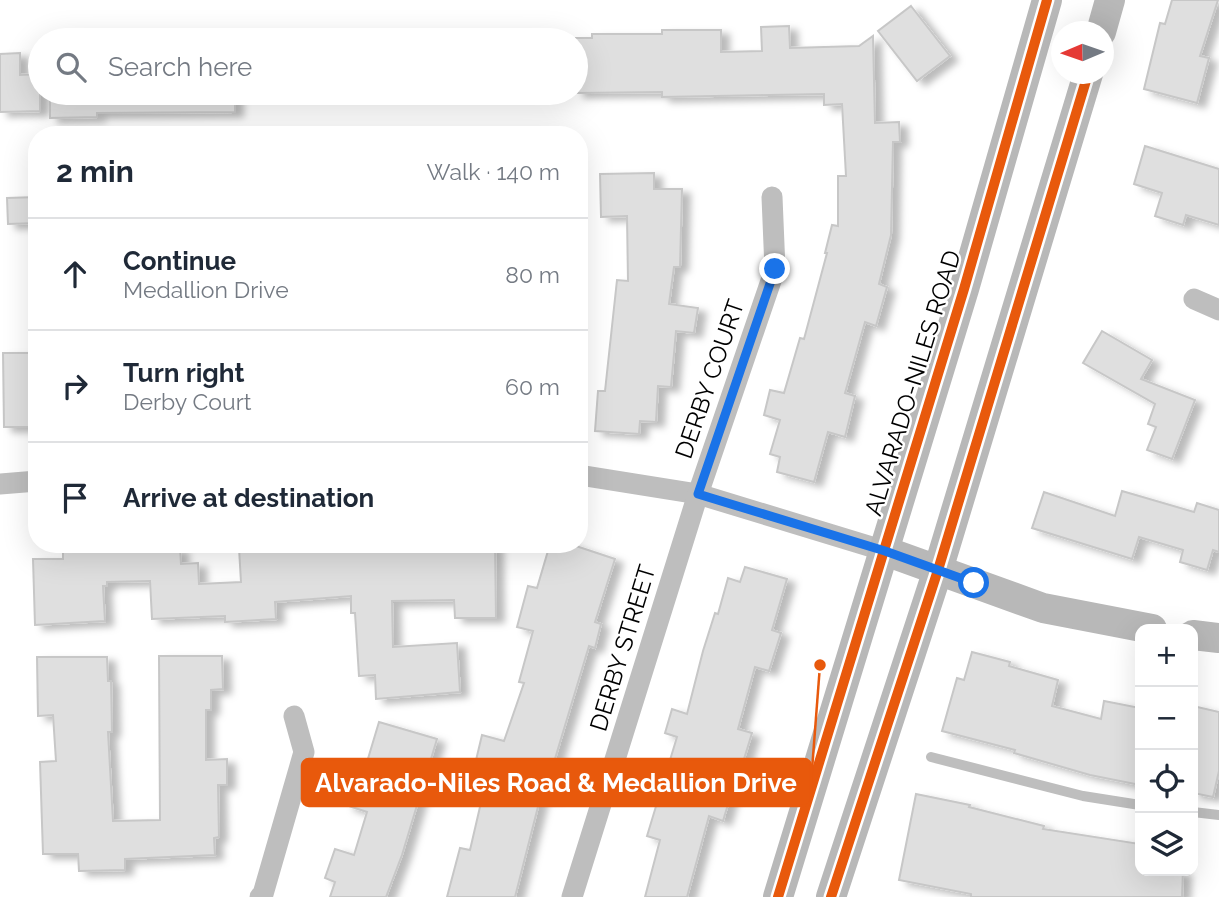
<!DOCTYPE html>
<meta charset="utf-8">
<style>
:root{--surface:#fff;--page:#f6f6f7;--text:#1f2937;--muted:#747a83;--line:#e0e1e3}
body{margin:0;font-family:Raleway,sans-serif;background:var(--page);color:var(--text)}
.controls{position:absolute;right:21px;bottom:21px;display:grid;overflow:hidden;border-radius:14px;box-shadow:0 7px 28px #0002}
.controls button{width:63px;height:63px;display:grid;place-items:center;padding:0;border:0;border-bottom:2px solid var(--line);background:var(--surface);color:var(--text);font:35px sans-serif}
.compass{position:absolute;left:1051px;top:21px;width:63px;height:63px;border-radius:50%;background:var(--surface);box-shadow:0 7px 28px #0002;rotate:268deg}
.stop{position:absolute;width:21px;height:21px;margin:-16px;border:5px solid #1a73e8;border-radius:50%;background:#fff}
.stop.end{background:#1a73e8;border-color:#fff;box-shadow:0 2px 7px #0008}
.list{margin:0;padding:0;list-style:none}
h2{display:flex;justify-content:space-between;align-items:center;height:91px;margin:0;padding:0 28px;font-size:30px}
h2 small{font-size:23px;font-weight:400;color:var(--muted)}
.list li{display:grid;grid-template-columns:46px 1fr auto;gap:21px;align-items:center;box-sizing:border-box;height:112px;padding:0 28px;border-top:2px solid var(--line)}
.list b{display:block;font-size:26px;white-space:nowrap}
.list p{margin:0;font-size:23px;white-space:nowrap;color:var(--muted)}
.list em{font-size:23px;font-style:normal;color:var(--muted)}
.icon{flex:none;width:38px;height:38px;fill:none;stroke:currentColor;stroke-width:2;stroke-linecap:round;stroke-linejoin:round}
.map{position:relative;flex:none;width:1219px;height:897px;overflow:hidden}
.search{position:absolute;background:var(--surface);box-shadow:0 7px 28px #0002;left:28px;top:28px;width:560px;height:77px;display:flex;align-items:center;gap:18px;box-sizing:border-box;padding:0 24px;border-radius:38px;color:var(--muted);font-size:26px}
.panel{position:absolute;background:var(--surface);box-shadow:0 7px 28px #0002;left:28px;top:126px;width:560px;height:427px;border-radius:28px}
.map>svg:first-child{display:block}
.building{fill:#dfdfdf;stroke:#c7c7c7;stroke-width:2;filter:url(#shadow)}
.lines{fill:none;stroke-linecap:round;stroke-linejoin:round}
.lane{stroke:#bebebe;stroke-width:10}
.street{stroke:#bebebe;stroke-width:21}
.secondary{stroke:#b8b8b8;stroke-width:30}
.cycleway-casing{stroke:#fff;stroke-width:15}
.cycleway{stroke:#e8590c;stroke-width:10}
.route{stroke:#1a73e8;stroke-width:9}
.labels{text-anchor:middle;stroke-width:5;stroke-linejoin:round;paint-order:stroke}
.street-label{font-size:24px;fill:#000;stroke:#fff}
.leader{fill:none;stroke:#e8590c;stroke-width:2.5}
.callout-dot{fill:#e8590c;stroke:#fff;stroke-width:2.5}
.callout{fill:#e8590c;stroke:#e8590c;stroke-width:2.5}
.callout-label{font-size:26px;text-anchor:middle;font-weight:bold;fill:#fff}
</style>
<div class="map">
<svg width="1219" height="897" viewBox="0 0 1219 897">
<defs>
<filter id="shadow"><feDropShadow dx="8" dy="4.5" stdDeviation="3.5" flood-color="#0004"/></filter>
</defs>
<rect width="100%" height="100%" fill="#fff"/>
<g class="building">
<polygon points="1172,0 1218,0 1200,56 1209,58 1197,103 1144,89 1160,23 1165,24"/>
<polygon points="911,6 950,56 917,81 878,31"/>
<polygon points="789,26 790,48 859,46 873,36 875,123 899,122 900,142 893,142 891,235 879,284 887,287 876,326 865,322 845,393 855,396 845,437 828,432 814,482 777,472 780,457 770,454 780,420 764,415 770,390 784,393 800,338 804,339 827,253 825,253 832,225 838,226 838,176 846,176 842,104 824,105 824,94 662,97 662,92 576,93 576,38 592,38 592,34 662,34 662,30 721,30 721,52 762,51 761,27"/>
<polygon points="20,53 20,75 40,74 40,111 0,112 0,54"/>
<polygon points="50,93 235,93 235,112 97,113 97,117 50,118"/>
<polygon points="1145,146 1219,169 1219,225 1186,215 1183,225 1155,216 1162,193 1134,184"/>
<polygon points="654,173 654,189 682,189 680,267 674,267 669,304 698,308 694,333 676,331 671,387 658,386 656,422 640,421 639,434 595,431 598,391 605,391 617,280 628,281 627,216 601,217 600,174"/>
<polygon points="37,197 37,223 8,224 7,198"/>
<polygon points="1102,331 1152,360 1141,379 1195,400 1172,459 1147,450 1156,427 1148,424 1155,404 1083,363"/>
<polygon points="3,353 37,353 37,403 30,403 30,427 4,427"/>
<polygon points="1122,491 1194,512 1197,503 1219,510 1219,552 1213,550 1207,570 1180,562 1183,550 1139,537 1132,559 1032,528 1044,492 1115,516"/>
<polygon points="63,544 107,544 107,551 180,548 181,564 198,563 199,584 241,582 239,548 280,545 281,549 346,544 495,544 496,618 455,618 454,600 392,601 393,647 457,643 460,692 376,699 375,675 359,676 355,613 351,613 351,596 275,602 276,619 225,622 225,616 152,619 150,581 107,582 107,586 103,586 105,621 35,625 33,559 63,559"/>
<polygon points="550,544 570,544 615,559 595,622 601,624 595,648 589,646 551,772 557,774 551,797 541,795 515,897 447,897 460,848 470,850 486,781 472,777 482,735 504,741 524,683 519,682 533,631 517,627 528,586 537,588"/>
<polygon points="745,567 787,579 772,630 781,633 769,671 755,667 738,729 752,733 740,772 738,771 723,821 709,816 687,897 645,897 660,840 647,836 677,737 665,733 672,709 687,714 703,651 715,613 718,614 728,578 740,582"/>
<polygon points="972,652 1010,662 1009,666 1058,680 1052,706 1101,719 1104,701 1140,708 1140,785 1090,775 1014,753 1015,750 942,731 957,678 964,680"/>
<polygon points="159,656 222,656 223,689 211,690 211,710 206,710 206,760 227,759 227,785 218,785 219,837 214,838 215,855 125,859 125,870 79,871 78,854 43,854 40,762 56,761 53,715 38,716 37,657 107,657 108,681 111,681 112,732 108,732 113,821 160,820"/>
<polygon points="1193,706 1219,712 1219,771 1213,797 1193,793"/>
<polygon points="379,722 437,739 402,855 386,897 330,897 335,882 325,878 335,849 354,855 367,812 346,805 354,780 361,782"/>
<polygon points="916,794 970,805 969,807 1044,826 1043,829 1140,844 1140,871 1183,871 1182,897 971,897 971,894 899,880"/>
</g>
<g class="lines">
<g class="lane">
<polyline points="931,757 1083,796 1140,805"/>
<polyline points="1193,812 1219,815"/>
</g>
<g class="street">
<polyline points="1194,299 1219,310"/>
<polyline points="579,475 698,494 885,551"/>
<polyline points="0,484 37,481"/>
<polyline points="260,897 263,894 304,752 294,716"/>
<polyline points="572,897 698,494 775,269 772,197"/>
</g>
<g class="secondary">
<polyline points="1101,32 1110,0"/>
<polyline points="885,551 1043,608 1152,629"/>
<polyline points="1193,635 1219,638"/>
<polyline points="778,897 964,289 1047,0"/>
<polyline points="831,897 938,570 1088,74"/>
</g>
<g class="cycleway-casing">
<g id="cycleway">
<polyline points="778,897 964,289 1047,0"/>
<polyline points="831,897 938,570 1088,74"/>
</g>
</g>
<use href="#cycleway" class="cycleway"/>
</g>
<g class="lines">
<polyline class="route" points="775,269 698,494 885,551 974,583"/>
</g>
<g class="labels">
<g class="street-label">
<text transform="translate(710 379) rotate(-71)" y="8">DERBY COURT</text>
<text transform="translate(913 383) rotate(-73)" y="8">ALVARADO-NILES ROAD</text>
<text transform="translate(623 648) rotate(-73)" y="8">DERBY STREET</text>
</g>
</g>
<path class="leader" d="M820 665L811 783"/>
<circle class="callout-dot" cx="820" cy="665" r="7"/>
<rect class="callout" x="302" y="759" width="509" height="47" rx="7"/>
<g class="callout-label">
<text x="556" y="792">Alvarado-Niles Road &amp; Medallion Drive</text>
</g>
</svg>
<div class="controls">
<button>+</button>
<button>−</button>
<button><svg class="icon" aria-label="locate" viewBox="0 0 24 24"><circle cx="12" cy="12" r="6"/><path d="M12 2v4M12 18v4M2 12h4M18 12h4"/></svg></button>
<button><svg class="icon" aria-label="layers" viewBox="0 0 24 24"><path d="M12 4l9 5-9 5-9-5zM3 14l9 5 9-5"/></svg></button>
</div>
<svg class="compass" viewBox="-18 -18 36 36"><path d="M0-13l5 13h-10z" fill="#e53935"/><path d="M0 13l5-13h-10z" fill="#747a83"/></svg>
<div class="stop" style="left:974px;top:583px"></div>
<div class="stop end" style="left:775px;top:269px"></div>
<div class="search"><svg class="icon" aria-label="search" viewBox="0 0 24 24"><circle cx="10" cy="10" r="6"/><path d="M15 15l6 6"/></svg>Search here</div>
<section class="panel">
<h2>2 min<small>Walk · 140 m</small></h2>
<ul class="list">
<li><svg class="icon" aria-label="ahead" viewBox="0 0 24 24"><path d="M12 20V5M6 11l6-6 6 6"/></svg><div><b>Continue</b><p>Medallion Drive</p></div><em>80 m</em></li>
<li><svg class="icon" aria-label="right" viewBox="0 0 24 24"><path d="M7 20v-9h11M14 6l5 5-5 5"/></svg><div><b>Turn right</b><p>Derby Court</p></div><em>60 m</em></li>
<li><svg class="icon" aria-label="arrive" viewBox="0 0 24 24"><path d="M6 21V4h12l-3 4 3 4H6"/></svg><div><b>Arrive at destination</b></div></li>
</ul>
</section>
</div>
